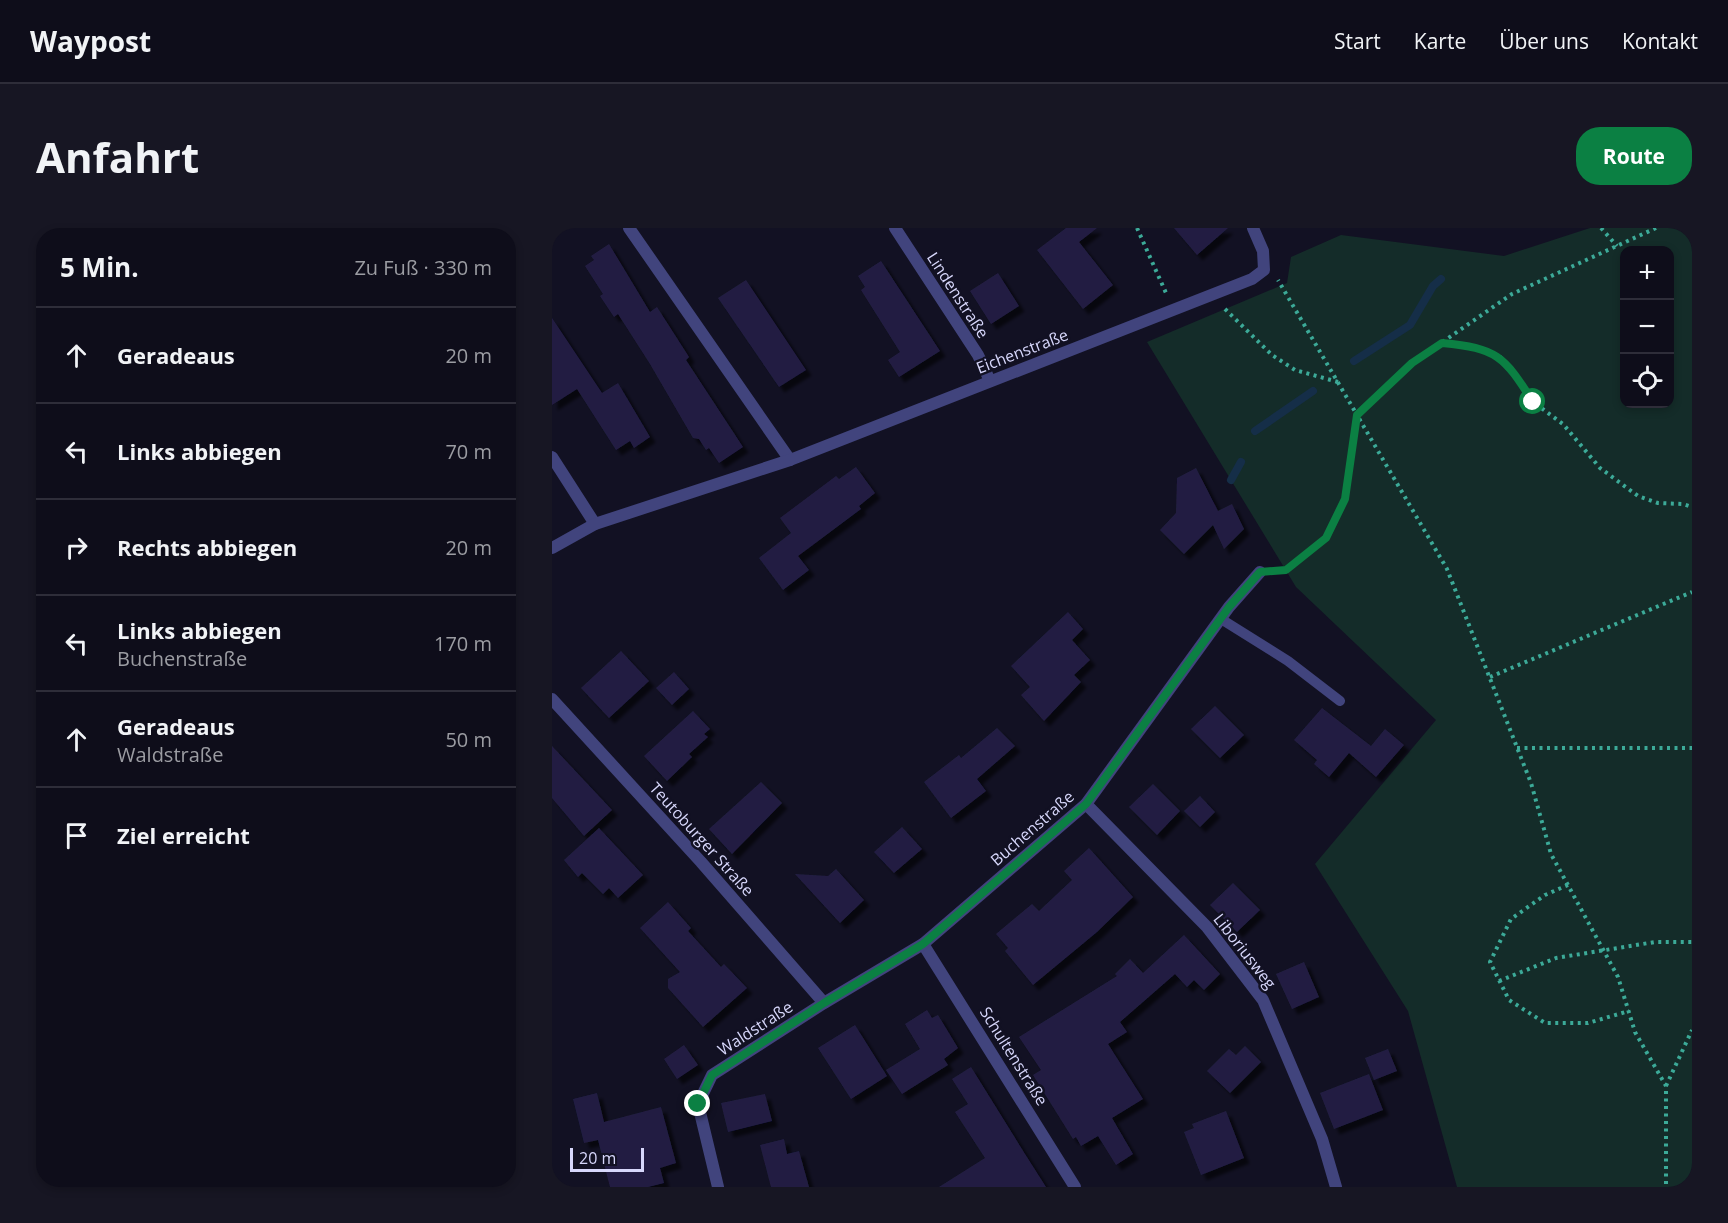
<!DOCTYPE html>
<html lang="de">
<meta charset="utf-8">
<style>
:root{--surface:#0e0d1a;--page:#171623;--text:#f1f3f6;--muted:#9b9ca2;--line:#2e2d39;--accent:#0b8043}
body{margin:0;font-family:"Open Sans",sans-serif;background:var(--page);color:var(--text)}
.controls{position:absolute;right:18px;top:18px;display:grid;overflow:hidden;border-radius:12px;box-shadow:0 3px 9px #0003}
.controls button{width:54px;height:54px;display:grid;place-items:center;padding:0;border:0;border-bottom:2px solid var(--line);background:var(--surface);color:var(--text);font:30px sans-serif}
.scale{position:absolute;left:18px;bottom:15px;width:74px;box-sizing:border-box;padding-left:6px;border:3px solid #d7d7fb;border-top:0;font-size:16px;line-height:21px;white-space:nowrap;color:#d7d7fb;-webkit-text-stroke:4px #121123;paint-order:stroke}
.stop{position:absolute;width:18px;height:18px;margin:-14px;border:4px solid #0b8043;border-radius:50%;background:#fff}
.stop.end{background:#0b8043;border-color:#fff;box-shadow:0 2px 6px #0008}
.list{margin:0;padding:0;list-style:none}
h2{display:flex;justify-content:space-between;align-items:center;height:78px;margin:0;padding:0 24px;font-size:26px}
h2 small{font-size:20px;font-weight:400;color:var(--muted)}
.list li{display:grid;grid-template-columns:39px 1fr auto;gap:18px;align-items:center;box-sizing:border-box;height:96px;padding:0 24px;border-top:2px solid var(--line)}
.list b{display:block;font-size:22px;white-space:nowrap}
.list p{margin:0;font-size:20px;white-space:nowrap;color:var(--muted)}
.list em{font-size:20px;font-style:normal;color:var(--muted)}
.icon{flex:none;width:33px;height:33px;fill:none;stroke:currentColor;stroke-width:2;stroke-linecap:round;stroke-linejoin:round}
.map{position:relative;flex:none;width:1140px;height:959px;overflow:hidden;border-radius:24px}
header{display:flex;align-items:center;gap:36px;box-sizing:border-box;height:84px;padding:0 30px;background:var(--surface);border-bottom:2px solid var(--line)}
header strong{font-size:28px}
nav{display:flex;gap:33px;margin-inline-start:auto;font-size:21px}
.intro{display:flex;align-items:center;justify-content:space-between;box-sizing:border-box;height:144px;padding:0 36px}
h1{margin:0;font-size:42px}
.button{padding:15px 27px;border-radius:24px;background:var(--accent);color:#fff;font-size:21px;font-weight:700}
main{display:flex;gap:36px;padding:0 36px}
aside{flex:1;background:var(--surface);border-radius:24px;box-shadow:0 3px 9px #0003}
.map>svg:first-child{display:block}
.green{fill:#142c29;fill-rule:evenodd}
.lines{fill:none;stroke-linecap:round;stroke-linejoin:round}
.stream{stroke:#152e48;stroke-width:8}
.building{fill:#221f42;filter:url(#shadow)}
.path{stroke:#3caa98;stroke-width:4;stroke-dasharray:3 4.5;stroke-linecap:butt}
.service{stroke:#41447d;stroke-width:10}
.minor{stroke:#41447d;stroke-width:12}
.route{stroke:#0b8043;stroke-width:8}
.labels{text-anchor:middle;stroke-width:5;stroke-linejoin:round;paint-order:stroke}
.street-label{font-size:16px;fill:#d7d7fb;stroke:#121123}
</style>
<header>
<strong>Waypost</strong>
<nav><a>Start</a><a>Karte</a><a>Über uns</a><a>Kontakt</a></nav>
</header>
<div class="intro"><h1>Anfahrt</h1><a class="button">Route</a></div>
<main>
<aside>
<h2>5 Min.<small>Zu Fuß · 330 m</small></h2>
<ul class="list">
<li><svg class="icon" aria-label="ahead" viewBox="0 0 24 24"><path d="M12 20V5M6 11l6-6 6 6"/></svg><div><b>Geradeaus</b></div><em>20 m</em></li>
<li><svg class="icon" aria-label="left" viewBox="0 0 24 24"><path d="M17 20v-9H6M10 6l-5 5 5 5"/></svg><div><b>Links abbiegen</b></div><em>70 m</em></li>
<li><svg class="icon" aria-label="right" viewBox="0 0 24 24"><path d="M7 20v-9h11M14 6l5 5-5 5"/></svg><div><b>Rechts abbiegen</b></div><em>20 m</em></li>
<li><svg class="icon" aria-label="left" viewBox="0 0 24 24"><path d="M17 20v-9H6M10 6l-5 5 5 5"/></svg><div><b>Links abbiegen</b><p>Buchenstraße</p></div><em>170 m</em></li>
<li><svg class="icon" aria-label="ahead" viewBox="0 0 24 24"><path d="M12 20V5M6 11l6-6 6 6"/></svg><div><b>Geradeaus</b><p>Waldstraße</p></div><em>50 m</em></li>
<li><svg class="icon" aria-label="arrive" viewBox="0 0 24 24"><path d="M6 21V4h12l-3 4 3 4H6"/></svg><div><b>Ziel erreicht</b></div></li>
</ul>
</aside>
<div class="map">
<svg width="1140" height="959" viewBox="0 0 1140 959">
<defs>
<filter id="shadow"><feDropShadow dx="5.5" dy="5.5" stdDeviation="1.5" flood-color="#0009"/></filter>
</defs>
<rect width="100%" height="100%" fill="#121123"/>
<path class="green" d="M 1038,0 L 1140,0 L 1140,959 L 905,959 L 856,783 L 763,636 L 884,492 L 744,359 L 595,114 L 735,55 L 739,29 L 789,7 L 952,28 ZM 1072,22 L 1118,22 L 1118,176 L 1072,176 Z"/>
<g class="lines">
<g class="stream">
<polyline points="802,133 858,97 881,58 889,51"/>
<polyline points="703,203 761,163"/>
<polyline points="679,252 689,234"/>
</g>
</g>
<g class="building">
<polygon points="514,0 545,0 527,14 561,57 531,81 485,22"/>
<polygon points="622,0 676,0 645,27"/>
<polygon points="57,16 98,84 105,79 137,129 134,132 191,219 167,235 157,220 154,222 147,211 141,210 98,136 66,86 62,89 48,68 51,66 33,38 42,32 39,28"/>
<polygon points="329,33 388,123 347,149 336,132 348,124 309,62 313,59 306,48"/>
<polygon points="446,45 467,78 439,96 418,63"/>
<polygon points="194,52 254,142 227,159 166,70"/>
<polygon points="0,90 50,165 66,155 98,209 82,220 78,213 64,222 25,161 0,177"/>
<polygon points="304,239 323,265 307,278 309,281 246,328 257,342 231,362 207,330 239,305 228,290 284,248 287,251"/>
<polygon points="644,240 666,283 680,276 692,301 672,321 661,297 632,326 608,302 624,285 625,250"/>
<polygon points="516,384 531,401 520,412 538,432 522,447 529,454 492,493 469,467 478,459 459,438"/>
<polygon points="69,423 97,453 57,490 29,460"/>
<polygon points="122,444 137,461 120,477 104,460"/>
<polygon points="663,478 692,507 668,530 639,501"/>
<polygon points="770,480 819,518 833,501 852,517 824,549 797,525 777,549 762,536 765,532 742,512"/>
<polygon points="141,483 158,501 152,506 156,509 137,526 140,529 115,553 92,528"/>
<polygon points="445,500 463,518 425,551 434,563 399,590 372,554 407,527 409,530"/>
<polygon points="0,518 60,582 32,608 0,570"/>
<polygon points="209,554 230,575 180,626 157,601"/>
<polygon points="601,556 628,583 605,607 577,579"/>
<polygon points="648,568 663,584 648,599 632,583"/>
<polygon points="350,599 370,621 342,645 322,624"/>
<polygon points="47,600 91,647 66,670 57,660 51,666 30,645 26,649 12,632"/>
<polygon points="537,620 581,669 545,704 481,757 453,723 456,720 444,706 480,676 487,683 520,652 512,643"/>
<polygon points="284,641 312,672 288,695 243,646 276,648"/>
<polygon points="681,655 708,682 685,704 658,677"/>
<polygon points="116,674 139,700 136,703 169,739 172,736 195,760 151,799 116,760 116,751 128,744 88,700"/>
<polygon points="632,707 668,746 652,762 642,752 635,759 623,746 568,794 575,804 556,816 591,871 560,890 581,926 564,937 546,908 529,918 524,909 521,911 481,847 489,842 467,809 565,748 563,746 578,731 591,745"/>
<polygon points="752,734 767,769 740,781 724,746"/>
<polygon points="375,782 380,790 386,787 406,820 392,831 396,837 350,866 334,842 368,821 353,796"/>
<polygon points="303,797 335,848 299,871 266,820"/>
<polygon points="132,817 146,837 125,851 112,831"/>
<polygon points="693,818 709,834 678,865 655,843 677,821 684,827"/>
<polygon points="836,821 845,843 822,852 813,830"/>
<polygon points="419,839 473,926 494,959 387,959 433,930 403,884 416,876 400,851"/>
<polygon points="817,846 831,882 782,901 768,865"/>
<polygon points="45,865 52,894 109,879 124,935 108,940 112,955 96,959 58,959 46,912 32,915 21,871"/>
<polygon points="213,866 220,893 176,904 169,875"/>
<polygon points="674,883 692,930 649,947 632,904 642,900 640,896"/>
<polygon points="232,911 235,926 247,923 257,959 219,959 208,917"/>
</g>
<g class="lines">
<g class="path">
<polyline points="585,0 614,65"/>
<polyline points="1049,0 1065,18"/>
<polyline points="1104,0 960,66 860,135 805,187 895,341 979,555 999,626 1066,749 1083,804 1114,858 1114,959"/>
<polyline points="673,81 720,127 743,142 786,154"/>
<polyline points="890,115 920,118 946,127 960,141 981,174 1011,196 1048,240 1086,268 1106,275 1131,276 1140,279"/>
<polyline points="724,343 734,342 775,310 793,271 805,187 726,52"/>
<polyline points="938,449 1140,364"/>
<polyline points="965,520 1140,520"/>
<polyline points="1016,657 993,667 959,691 938,734 957,772 993,795 1036,795 1077,783"/>
<polyline points="947,753 1004,730 1103,714 1140,714"/>
<polyline points="1114,858 1140,802"/>
</g>
<polyline class="service" points="669,391 736,433 788,473"/>
<g class="minor">
<polyline points="77,0 238,232"/>
<polyline points="343,0 426,127 438,153"/>
<polyline points="0,229 43,296"/>
<polyline points="0,320 43,296 238,232 700,51 712,42 711,23 701,0"/>
<polyline points="0,471 149,634 272,775"/>
<polyline points="534,576 655,699 711,772 770,911 784,959"/>
<polyline points="371,716 523,959"/>
<polyline points="166,959 146,876 160,847 272,775 371,716 534,576 677,379 708,344"/>
</g>
</g>
<g class="lines">
<path class="route" d="M 146,876 L 160,847 L 272,775 L 371,716 L 534,576 L 677,379 L 708,344 L 734,342 L 774,310 L 793,271 L 805,187 L 860,135 L 890,115 C 945,120 952,128 981,174"/>
</g>
<g class="labels">
<g class="street-label">
<text transform="translate(406 67) rotate(57)" y="6">Lindenstraße</text>
<text transform="translate(470 123) rotate(-21)" y="6">Eichenstraße</text>
<text transform="translate(480 600) rotate(-41)" y="6">Buchenstraße</text>
<text transform="translate(150 611) rotate(48)" y="6">Teutoburger Straße</text>
<text transform="translate(693 723) rotate(52)" y="6">Liboriusweg</text>
<text transform="translate(203 800) rotate(-33)" y="6">Waldstraße</text>
<text transform="translate(462 828) rotate(58)" y="6">Schultenstraße</text>
</g>
</g>
</svg>
<div class="controls">
<button>+</button>
<button>−</button>
<button><svg class="icon" aria-label="locate" viewBox="0 0 24 24"><circle cx="12" cy="12" r="6"/><path d="M12 2v4M12 18v4M2 12h4M18 12h4"/></svg></button>
</div>
<div class="scale">20 m</div>
<div class="stop" style="left:981px;top:174px"></div>
<div class="stop end" style="left:146px;top:876px"></div>
</div>
</main>
